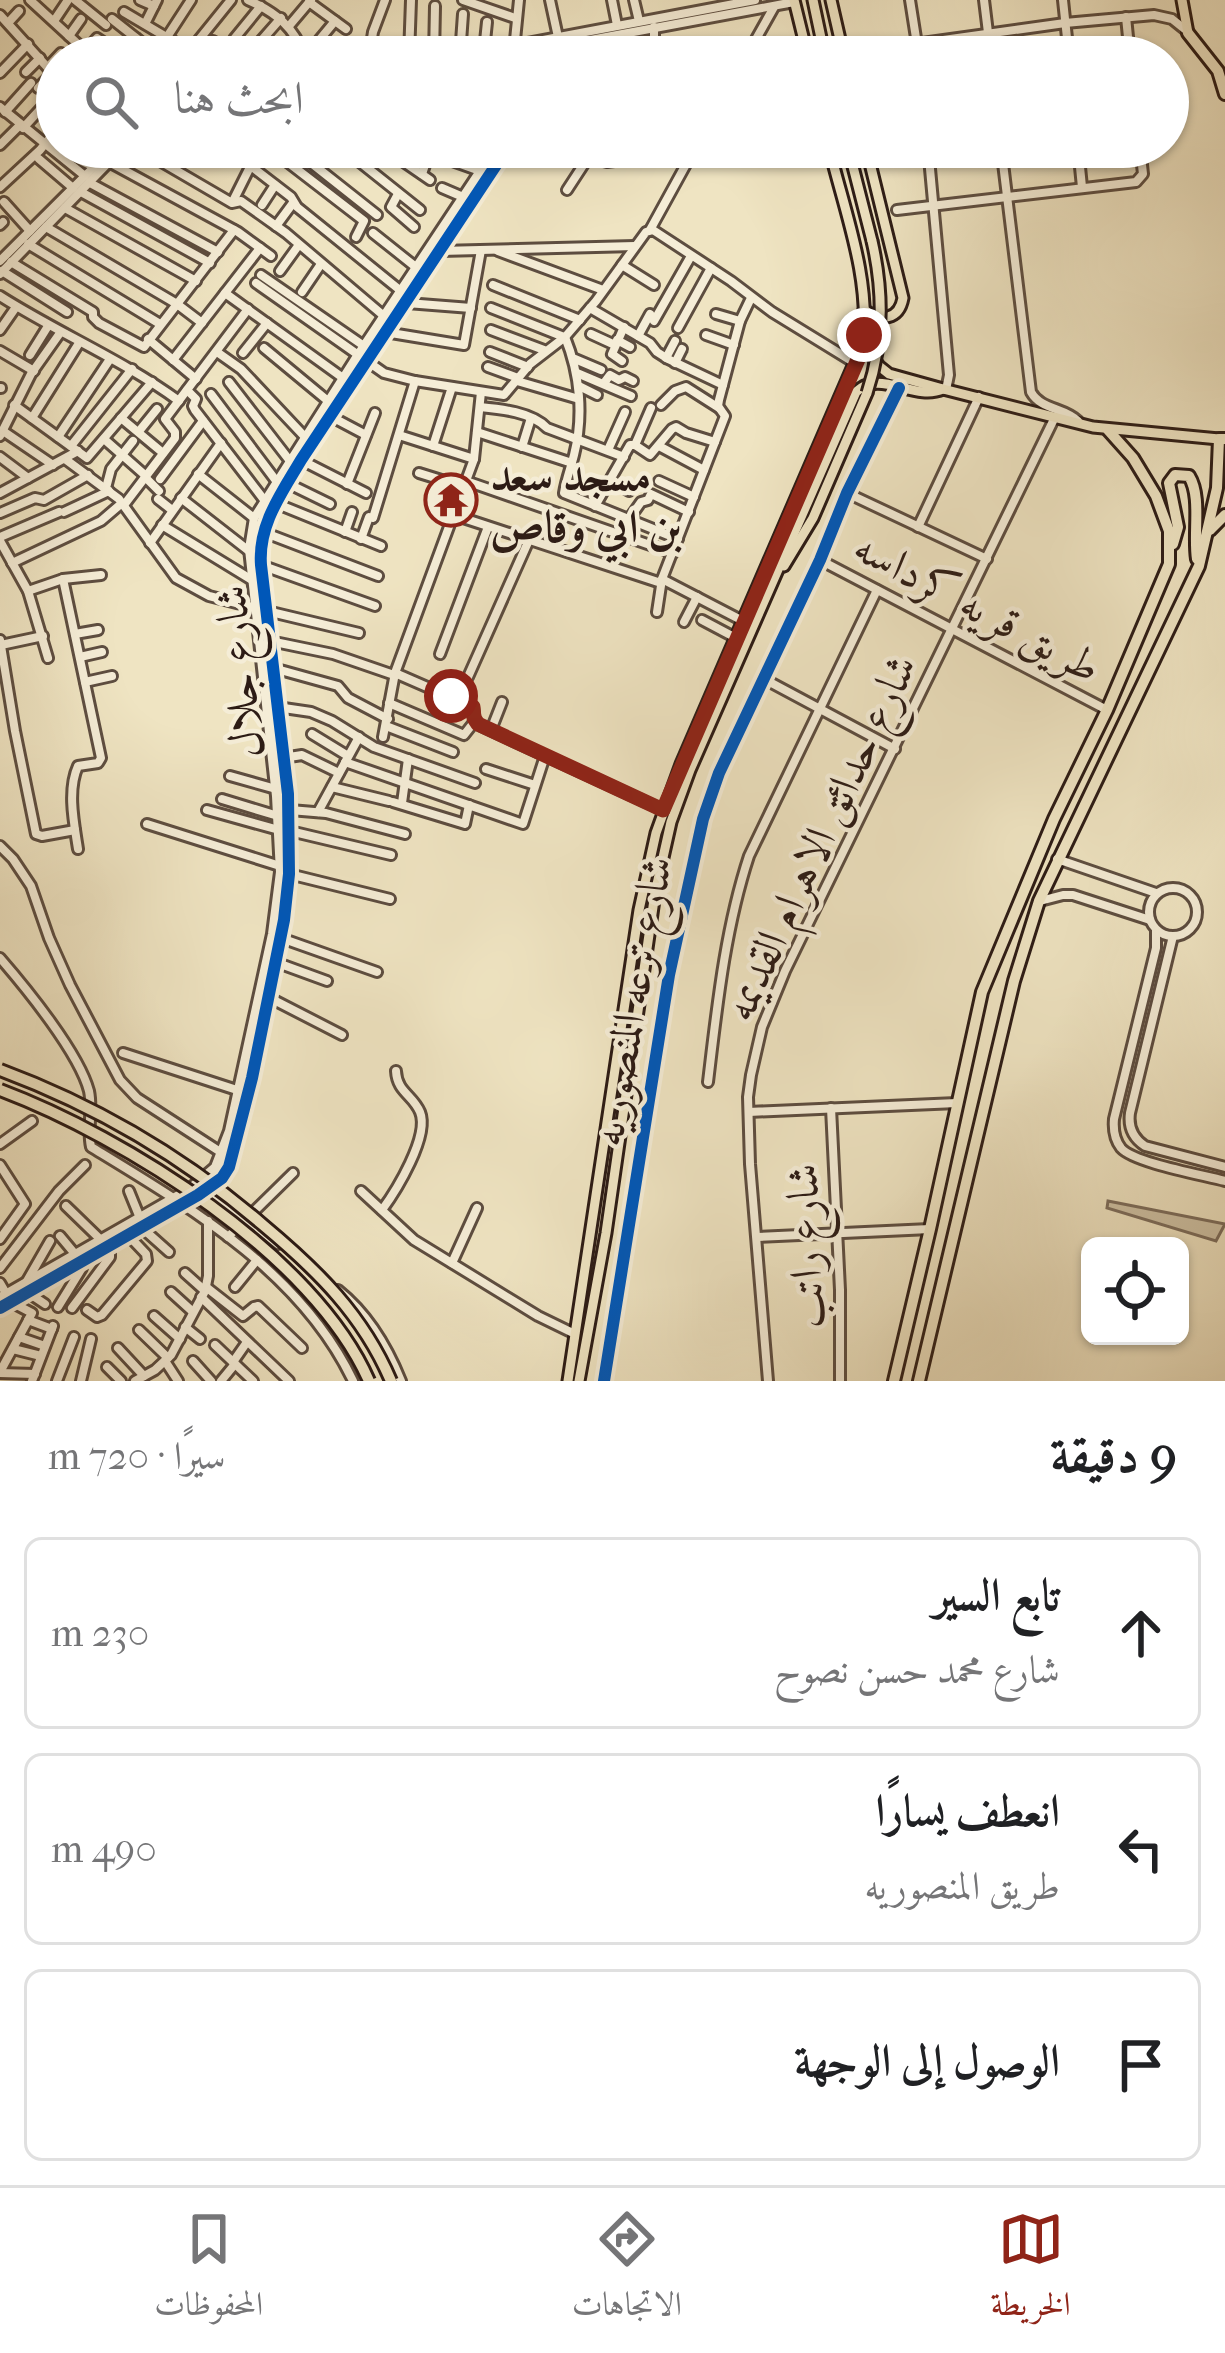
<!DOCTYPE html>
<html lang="ar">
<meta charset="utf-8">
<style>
:root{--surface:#fff;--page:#f2f2f2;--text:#202124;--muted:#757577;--line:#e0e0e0;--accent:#8f2418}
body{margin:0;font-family:"IM FELL French Canon",Amiri,serif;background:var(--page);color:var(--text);direction:rtl}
.controls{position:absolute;right:36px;bottom:36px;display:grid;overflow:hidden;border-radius:18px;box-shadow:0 3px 9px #0004}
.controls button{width:108px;height:108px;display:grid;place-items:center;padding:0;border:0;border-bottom:3px solid var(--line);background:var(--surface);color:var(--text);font:60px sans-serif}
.stop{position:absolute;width:36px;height:36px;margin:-27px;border:9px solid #8f2418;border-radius:50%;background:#fff}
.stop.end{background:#8f2418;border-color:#fff;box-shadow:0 3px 12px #0008}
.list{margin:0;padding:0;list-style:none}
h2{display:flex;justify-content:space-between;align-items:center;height:156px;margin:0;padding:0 48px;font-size:51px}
h2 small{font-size:39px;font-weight:400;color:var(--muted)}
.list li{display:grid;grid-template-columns:78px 1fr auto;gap:36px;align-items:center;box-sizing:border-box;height:192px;margin:0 24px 24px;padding:0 24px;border:3px solid var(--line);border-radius:18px}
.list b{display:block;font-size:45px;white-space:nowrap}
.list p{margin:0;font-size:39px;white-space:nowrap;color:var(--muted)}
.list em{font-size:39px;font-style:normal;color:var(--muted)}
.icon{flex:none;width:66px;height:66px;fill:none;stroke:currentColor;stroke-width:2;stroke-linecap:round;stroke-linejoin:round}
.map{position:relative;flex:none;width:1225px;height:1381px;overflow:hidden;direction:ltr}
.search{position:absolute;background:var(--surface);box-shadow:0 3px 9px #0004;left:36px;right:36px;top:36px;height:132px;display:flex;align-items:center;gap:30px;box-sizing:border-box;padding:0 42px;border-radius:66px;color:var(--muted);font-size:45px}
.sheet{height:804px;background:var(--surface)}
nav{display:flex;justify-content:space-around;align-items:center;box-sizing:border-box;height:168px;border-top:3px solid var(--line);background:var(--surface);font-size:33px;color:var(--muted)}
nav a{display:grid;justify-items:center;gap:6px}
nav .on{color:var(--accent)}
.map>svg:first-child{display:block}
.green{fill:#cec2a5;stroke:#7d6e5d;stroke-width:3}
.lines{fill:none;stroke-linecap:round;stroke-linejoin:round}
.minor-casing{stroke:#5d4d40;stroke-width:14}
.major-casing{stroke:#2c1b15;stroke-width:15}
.highway-casing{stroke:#2c1b15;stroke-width:16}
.minor{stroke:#f5edd7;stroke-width:8}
.major{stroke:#efe4c2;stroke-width:9}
.highway{stroke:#efe4c2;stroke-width:10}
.major-bridge-casing{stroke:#2c1b15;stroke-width:15;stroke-linecap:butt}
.highway-bridge-casing{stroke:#2c1b15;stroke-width:16;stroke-linecap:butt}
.major-bridge{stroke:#efe4c2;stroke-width:9}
.highway-bridge{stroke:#efe4c2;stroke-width:10}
.cycleway-casing{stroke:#f5edd7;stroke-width:20}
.cycleway{stroke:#0057b8;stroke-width:12}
.route{stroke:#8f2418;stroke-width:15}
.labels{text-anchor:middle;stroke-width:9;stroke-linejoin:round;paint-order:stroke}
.poi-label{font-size:45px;font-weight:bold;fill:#2c1b15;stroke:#f5edd7;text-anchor:start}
.street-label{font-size:45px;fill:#2c1b15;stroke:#f5edd7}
</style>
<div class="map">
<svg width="1225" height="1381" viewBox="0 0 1225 1381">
<rect width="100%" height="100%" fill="#efe4c2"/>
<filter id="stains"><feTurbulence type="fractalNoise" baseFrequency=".00167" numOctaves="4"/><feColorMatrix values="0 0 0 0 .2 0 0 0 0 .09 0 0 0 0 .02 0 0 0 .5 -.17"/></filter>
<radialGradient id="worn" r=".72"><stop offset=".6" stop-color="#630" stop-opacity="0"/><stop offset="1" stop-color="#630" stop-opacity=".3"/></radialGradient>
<polygon class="green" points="1108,1201 1225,1224 1216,1241 1107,1208"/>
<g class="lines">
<g class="minor-casing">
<g id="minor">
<polyline points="30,0 92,57"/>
<polyline points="75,0 106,25"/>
<polyline points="140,0 154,6"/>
<path d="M 248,0 C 277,13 294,27 305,57"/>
<polyline points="463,0 515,18"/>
<polyline points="550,0 558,37"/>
<polyline points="612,0 617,25"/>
<polyline points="634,0 639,21"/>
<polyline points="910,0 919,57"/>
<polyline points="984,0 991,57"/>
<polyline points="1063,0 1069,57"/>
<polyline points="309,2 346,29"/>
<polyline points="124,12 200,57"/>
<polyline points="0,15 57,78"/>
<polyline points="1126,17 1130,57"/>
<polyline points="112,19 160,57"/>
<polyline points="54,21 68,0"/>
<polyline points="8,23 19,11"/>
<polyline points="145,24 157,0"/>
<polyline points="289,26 311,0"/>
<polyline points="69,36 81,19"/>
<polyline points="167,37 191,0"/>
<polyline points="234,39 261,6"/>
<polyline points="213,41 233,57"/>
<polyline points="514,50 519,0"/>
<polyline points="86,51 97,38 109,46"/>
<polyline points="252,51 281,18"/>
<polyline points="484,51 487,22"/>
<polyline points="843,54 1065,23 1154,15 1172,19 1187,31"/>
<polyline points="122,55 136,38"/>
<polyline points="306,56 335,21"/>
<polyline points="460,56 463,14"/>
<polyline points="69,57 79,45"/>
<polyline points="185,57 231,0"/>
<polyline points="369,57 373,32 385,0"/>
<polyline points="409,57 411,0"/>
<polyline points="434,57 435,6"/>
<polyline points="453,57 755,0"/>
<polyline points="499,57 794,2"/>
<polyline points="646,57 654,37 654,27"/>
<polyline points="690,57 715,52"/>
<polyline points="746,57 774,7"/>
<polyline points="48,67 61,53"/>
<polyline points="26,72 40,58"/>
<polyline points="0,73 28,44"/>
<polyline points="38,88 53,73"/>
<polyline points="0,107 85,176"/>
<polyline points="5,112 31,83"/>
<polyline points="23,128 47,102"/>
<polyline points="0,145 20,125"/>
<polyline points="136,147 232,203 241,201 286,233 384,316"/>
<polyline points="226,147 291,197 297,207 401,291"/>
<polyline points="268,147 364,221 356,237"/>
<polyline points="291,147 377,215"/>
<polyline points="341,147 420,210"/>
<polyline points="382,147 430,180"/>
<polyline points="928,147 949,375 946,390"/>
<path d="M 1001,147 L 1031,392 C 1041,410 1064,407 1078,421"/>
<polyline points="1078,147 1082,187"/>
<polyline points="61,151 94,167"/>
<polyline points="588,157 607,162 694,150"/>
<polyline points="39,159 73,188"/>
<polyline points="452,161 480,171"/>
<polyline points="109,162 238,232 271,256"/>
<polyline points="422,174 431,147"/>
<polyline points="90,183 218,252"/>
<polyline points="0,187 40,150 57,129"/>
<polyline points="442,188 463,197"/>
<polyline points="567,190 595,147"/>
<polyline points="81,192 210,263"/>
<polyline points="398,194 391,207 414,227"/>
<polyline points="233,201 250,167"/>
<polyline points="4,202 30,231"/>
<polyline points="262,205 275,185"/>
<polyline points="65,208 196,281"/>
<polyline points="897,210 1136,182 1143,174 1140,147"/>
<polyline points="0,225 3,222"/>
<polyline points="276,226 293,203"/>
<polyline points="46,227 177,304 202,323"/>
<polyline points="650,230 695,148"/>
<polyline points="373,233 417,268"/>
<polyline points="28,244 160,324"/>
<polyline points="440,251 635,246"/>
<polyline points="498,251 603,290"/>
<polyline points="0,261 114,147"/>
<polyline points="11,262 93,312 93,317 99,323 144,347 234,230"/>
<polyline points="622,265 654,285"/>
<polyline points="2,271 67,312"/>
<polyline points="280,271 298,246"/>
<polyline points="0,274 109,162 127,147"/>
<polyline points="261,275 364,346"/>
<polyline points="256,283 384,373 415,381 504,395 530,364 565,337 596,301 646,232 653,230 731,281 772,312 855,363"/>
<polyline points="493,285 580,320"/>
<polyline points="302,292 321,264"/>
<polyline points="225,293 343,378"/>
<path d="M 0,296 C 58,333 123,360 179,401"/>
<polyline points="407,303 471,308"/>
<polyline points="491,308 564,337"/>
<polyline points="590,308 650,343 657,352 668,359 723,385"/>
<polyline points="716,314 740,321"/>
<polyline points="654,321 691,256"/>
<polyline points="678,328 711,268"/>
<polyline points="0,330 16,307"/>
<polyline points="491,330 544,350"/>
<polyline points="385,332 464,345 481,250"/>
<polyline points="591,334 615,345"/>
<polyline points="706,335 734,345"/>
<polyline points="638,336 650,314"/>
<path d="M 565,337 C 580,374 584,416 574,455 C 571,467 566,480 564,493 L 678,539"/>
<polyline points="148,339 196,379"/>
<polyline points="617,340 630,347"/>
<polyline points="264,348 328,401"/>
<polyline points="0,351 34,371"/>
<polyline points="217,352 241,369 305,437"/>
<polyline points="490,352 528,367"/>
<polyline points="243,353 267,323"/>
<polyline points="30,355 48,326"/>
<polyline points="666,358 675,341"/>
<polyline points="575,359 601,370"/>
<polyline points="173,360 260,248"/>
<polyline points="622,361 612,354 624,327"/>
<polyline points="675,363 682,349"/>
<polyline points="488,367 518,378"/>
<polyline points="577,373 631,396"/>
<polyline points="517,381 579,399"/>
<polyline points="229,382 290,461"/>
<polyline points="604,383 610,375 619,380 625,377 633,381"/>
<polyline points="579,386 597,395"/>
<polyline points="0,388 1,388"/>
<polyline points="187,390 196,399 193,406 195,410 265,501"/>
<polyline points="211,394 277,482"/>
<polyline points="14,405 87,458 152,382"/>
<polyline points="661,405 675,391 686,387 719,408"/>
<path d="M 480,407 C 501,409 532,412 547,428 L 624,457"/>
<polyline points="330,416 366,435"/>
<polyline points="32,418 79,343"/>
<polyline points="121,418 163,453"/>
<polyline points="140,430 157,409"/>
<polyline points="3,431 53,465"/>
<polyline points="477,432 572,463"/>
<polyline points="399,435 474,459"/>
<polyline points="0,436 31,374 60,333"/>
<polyline points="58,437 110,359"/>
<polyline points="104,439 146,476"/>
<polyline points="635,445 651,408"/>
<polyline points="71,446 132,369"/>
<polyline points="433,446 452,387"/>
<polyline points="659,446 704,470"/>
<polyline points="522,447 531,418"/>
<polyline points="608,450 625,412"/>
<polyline points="0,457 28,478"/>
<polyline points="65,459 119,499 176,578 209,596 256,608"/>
<polyline points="301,460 366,493"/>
<polyline points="419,473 464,487"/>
<polyline points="198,474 254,518"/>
<polyline points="145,477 159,491"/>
<polyline points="160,479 203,421"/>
<polyline points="610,480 629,491"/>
<polyline points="466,481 673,553"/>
<polyline points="659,481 694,497"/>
<polyline points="287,483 330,504"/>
<polyline points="347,484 375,413"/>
<polyline points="106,488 111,469 133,441"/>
<polyline points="0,493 78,451"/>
<polyline points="847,493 987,559"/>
<polyline points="181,498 249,551"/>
<polyline points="158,499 172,510"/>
<polyline points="275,503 381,546"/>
<polyline points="124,505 175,438 175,432 165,419 248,309"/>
<polyline points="595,506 630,445 635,445 650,455 672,429 676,427 686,433 715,442"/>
<polyline points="64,512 109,491"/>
<polyline points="0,513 35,498 44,500 88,475"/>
<polyline points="454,515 661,583"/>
<polyline points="373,518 415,381"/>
<polyline points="629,519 641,502 648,500 651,494 689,512"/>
<polyline points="162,525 252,580"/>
<polyline points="918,527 979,397"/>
<polyline points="263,532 378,576"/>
<polyline points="345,532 352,512"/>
<polyline points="0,537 59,512"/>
<polyline points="361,539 369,517"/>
<polyline points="0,541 28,591 48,658"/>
<polyline points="150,543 221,443"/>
<polyline points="820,560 1107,710"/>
<polyline points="12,563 101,521 122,503"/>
<polyline points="261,565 375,606"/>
<path d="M 63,579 L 101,758 L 98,763 L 78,766 C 67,790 74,823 78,849"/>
<polyline points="662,579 743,621"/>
<polyline points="28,591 63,579 101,575"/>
<polyline points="267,611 359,633"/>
<polyline points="657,612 662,579 725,416 718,406 719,400 740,321 751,298"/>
<polyline points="702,620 736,638"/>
<polyline points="684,622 697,597"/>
<polyline points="75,634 98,630"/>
<polyline points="0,640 15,731 36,834 42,836 75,830"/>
<polyline points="270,641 333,654 394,675"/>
<polyline points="1,645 43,636"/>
<polyline points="440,654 488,527"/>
<polyline points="80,657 102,652"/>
<polyline points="273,668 338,686 348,698 388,719"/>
<polyline points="395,673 473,707 475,721 481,726 663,810"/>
<polyline points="468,677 529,540"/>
<polyline points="764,679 895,749"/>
<polyline points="85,682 112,676"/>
<polyline points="389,703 464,735 475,721"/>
<polyline points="277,707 311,712 332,721 374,747 475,783"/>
<polyline points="386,726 453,752"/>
<polyline points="491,730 502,702"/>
<polyline points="312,734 348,756"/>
<polyline points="383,737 395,673 474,459 481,392"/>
<polyline points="283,758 302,755 339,773"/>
<polyline points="345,762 523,824 545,756"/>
<polyline points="486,769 535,785"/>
<polyline points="230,776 276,789"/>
<polyline points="332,787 389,801"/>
<polyline points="222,799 278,816"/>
<polyline points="393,802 465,824 469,805"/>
<polyline points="402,803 408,759"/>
<polyline points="207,810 279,830"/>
<polyline points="290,810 326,813 405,834"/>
<polyline points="318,812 359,737"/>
<polyline points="147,824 280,866"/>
<polyline points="290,831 391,855"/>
<polyline points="0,846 13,859 31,886 49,938 70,985 120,1080 137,1098 222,1153"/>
<polyline points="1057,859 1156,893"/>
<polyline points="289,874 390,899"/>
<circle cx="1173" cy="912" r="24"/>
<polyline points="1040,901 1063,895 1073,895 1150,920"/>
<path d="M 1156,930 L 1156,948 L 1114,1119 C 1113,1130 1114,1139 1121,1148 C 1134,1163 1203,1175 1225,1181"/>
<path d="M 1173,936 L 1130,1113 C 1128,1127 1133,1138 1145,1146 L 1225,1167"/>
<polyline points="281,938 377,972"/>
<path d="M 0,958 C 26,988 79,1053 89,1091 C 93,1110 87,1129 91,1147 C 191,1208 301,1272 353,1381"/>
<polyline points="275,962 327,981"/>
<polyline points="268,997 342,1035"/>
<polyline points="123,1053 240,1091"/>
<path d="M 708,1082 C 717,1007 725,929 749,856 L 877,590"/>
<polyline points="831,1108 840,1290 840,1381"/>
<polyline points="749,1112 957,1103"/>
<polyline points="0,1144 32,1121"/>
<polyline points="0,1165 25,1204 0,1239"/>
<polyline points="205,1187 278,1244"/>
<polyline points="129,1191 140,1218"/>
<polyline points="361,1191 414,1240 538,1316 575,1334"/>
<polyline points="66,1206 101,1240"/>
<path d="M 382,1210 C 396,1191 430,1136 420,1112 C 413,1095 397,1092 396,1071"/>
<polyline points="141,1227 169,1252"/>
<polyline points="60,1236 75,1254"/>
<polyline points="228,1237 293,1173"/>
<polyline points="757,1237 930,1229"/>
<polyline points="452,1263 477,1208"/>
<polyline points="0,1268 59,1191 85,1165"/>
<polyline points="185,1273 204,1290"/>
<polyline points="27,1281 50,1241"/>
<polyline points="0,1283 11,1302 32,1313 0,1372"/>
<polyline points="206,1287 243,1316 254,1307 258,1306 302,1348"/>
<polyline points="235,1287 257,1260"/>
<path d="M 338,1290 C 368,1314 387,1346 401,1381"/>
<polyline points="27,1292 45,1304"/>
<polyline points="171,1292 193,1312"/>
<polyline points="0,1297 189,1189 215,1167 229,1131 272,934 280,872 276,796 249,549 254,518 357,356 496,147"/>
<polyline points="201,1297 289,1381"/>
<polyline points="58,1307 82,1268 80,1261"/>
<path d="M 0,1308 L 198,1195 L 222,1178 L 229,1167 L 252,1078 L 284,920 L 289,874 L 288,794 L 261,565 C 258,525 281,494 301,460 L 508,147"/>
<polyline points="72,1308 110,1257 110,1253 103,1248"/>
<polyline points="87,1310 97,1317 102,1315 147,1261 146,1254 128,1235"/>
<polyline points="154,1316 180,1339"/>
<polyline points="28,1320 52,1329"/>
<polyline points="185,1327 200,1339"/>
<polyline points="139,1330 168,1358"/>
<polyline points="19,1337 45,1346"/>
<polyline points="215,1345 253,1381"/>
<polyline points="118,1348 144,1376"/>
<polyline points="13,1349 41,1356"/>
<polyline points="165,1361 178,1381"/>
<polyline points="193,1361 211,1381"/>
<polyline points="233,1362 247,1342"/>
<polyline points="107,1367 121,1381"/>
<polyline points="0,1373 35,1374"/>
<polyline points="32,1381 53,1326"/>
<polyline points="57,1381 74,1337"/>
<polyline points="81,1381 91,1339"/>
<polyline points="135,1381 155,1370 171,1355 205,1291 208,1276 208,1221"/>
<polyline points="221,1381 235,1364"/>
<polyline points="604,1381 669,975 703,819 719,773 820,560 847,493 899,388"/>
<polyline points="768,1381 750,1164 748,1097 751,1075 762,1027 785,971 1055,417"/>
</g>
</g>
<g class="major-casing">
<g id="major">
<polyline points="794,0 808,57"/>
<polyline points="813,0 825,57"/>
<polyline points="831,0 844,57"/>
<polyline points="1182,0 1188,33"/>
<polyline points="848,147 872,241"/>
<path d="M 864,310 C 881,322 899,320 903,298 L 866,147"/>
<polyline points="863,343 879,366 889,374 943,389 1093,427 1219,439"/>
<polyline points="784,566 813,518 867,393"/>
<path d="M 568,1381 L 639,910 L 656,833 L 681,764 L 863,343 C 871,278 844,210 829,147"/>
<path d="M 579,1381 L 606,1233 L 655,893 L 671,822 L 690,770 L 856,392 C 880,368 914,402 943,389"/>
</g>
</g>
<g class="highway-casing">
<g id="highway">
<polyline points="1188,33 1218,71 1225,94"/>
<polyline points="1210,530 1225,515"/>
<path d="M 1173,544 L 1178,527 L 1169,483 L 1175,475 L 1189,476 C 1202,497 1193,533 1197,559"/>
<polyline points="894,1381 930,1229 982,992 1054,819 1107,710 1169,564 1169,531 1156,496 1133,458 1108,430"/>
<polyline points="919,1381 1014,981 1039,901 1199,566 1217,488 1219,439 1225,439"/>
</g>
</g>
<use href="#minor" class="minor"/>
<use href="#major" class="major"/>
<use href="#highway" class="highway"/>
<g class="major-bridge-casing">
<path id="major-bridge" d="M 867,393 C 884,342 884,293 872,241"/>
</g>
<g class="highway-bridge-casing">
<g id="highway-bridge">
<path d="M 0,1070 C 97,1106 185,1158 263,1225 C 317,1270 363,1315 391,1381"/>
<path d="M 0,1090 C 125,1137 314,1255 369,1381"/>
</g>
</g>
<use href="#major-bridge" class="major-bridge"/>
<use href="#highway-bridge" class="highway-bridge"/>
<g class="cycleway-casing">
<g id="cycleway">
<path d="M 0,1308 L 198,1195 L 222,1178 L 229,1167 L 252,1078 L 284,920 L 289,874 L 288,794 L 261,565 C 258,525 281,494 301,460 L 508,147"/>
<polyline points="604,1381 669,975 703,819 719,773 820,560 847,493 899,388"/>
</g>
</g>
<use href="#cycleway" class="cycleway"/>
</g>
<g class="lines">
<polyline class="route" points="451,696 473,707 474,718 478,724 663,810 859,357 864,335"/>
</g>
<defs>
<g id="temple-ring" transform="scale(2.7)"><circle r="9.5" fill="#f5edd7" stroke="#8f2418" stroke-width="1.5"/><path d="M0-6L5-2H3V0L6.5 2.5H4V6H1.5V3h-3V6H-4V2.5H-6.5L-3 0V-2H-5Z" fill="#8f2418"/></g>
</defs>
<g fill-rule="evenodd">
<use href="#temple-ring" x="451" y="500"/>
</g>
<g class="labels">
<g class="poi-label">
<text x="490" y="490">مسجد سعد<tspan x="490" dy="52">بن ابي وقاص</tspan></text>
</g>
<g class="street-label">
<text transform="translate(978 606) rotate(28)" y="16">طريق قريه كرداسه</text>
<text transform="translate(238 672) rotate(-96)" y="16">شارع جلال</text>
<text transform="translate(819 837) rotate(-65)" y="16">شارع حدائق الاهرام القديمه</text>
<text transform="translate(631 1001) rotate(-80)" y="16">شارع ترعه المنصوريه</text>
<text transform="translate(804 1246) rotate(-92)" y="16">شارع راتب</text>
</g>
</g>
<rect width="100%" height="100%" filter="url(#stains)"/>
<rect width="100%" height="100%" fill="url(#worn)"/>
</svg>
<div class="controls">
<button><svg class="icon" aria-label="locate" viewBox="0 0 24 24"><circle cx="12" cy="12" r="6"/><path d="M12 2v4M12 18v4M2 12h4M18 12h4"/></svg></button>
</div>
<div class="stop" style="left:451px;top:696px"></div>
<div class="stop end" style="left:864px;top:335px"></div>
<div class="search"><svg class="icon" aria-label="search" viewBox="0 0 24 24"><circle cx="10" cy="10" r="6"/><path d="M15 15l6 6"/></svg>ابحث هنا</div>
</div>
<section class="sheet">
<h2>9 دقيقة<small>سيرًا · 720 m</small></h2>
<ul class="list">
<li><svg class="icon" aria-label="ahead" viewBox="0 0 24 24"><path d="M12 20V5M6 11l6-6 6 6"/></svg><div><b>تابع السير</b><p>شارع محمد حسن نصوح</p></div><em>230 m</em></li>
<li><svg class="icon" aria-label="left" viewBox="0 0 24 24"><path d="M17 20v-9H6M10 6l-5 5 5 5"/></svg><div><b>انعطف يسارًا</b><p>طريق المنصوريه</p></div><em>490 m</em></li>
<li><svg class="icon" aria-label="arrive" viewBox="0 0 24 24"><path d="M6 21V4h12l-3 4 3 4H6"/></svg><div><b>الوصول إلى الوجهة</b></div></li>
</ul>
</section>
<nav>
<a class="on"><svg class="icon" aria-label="map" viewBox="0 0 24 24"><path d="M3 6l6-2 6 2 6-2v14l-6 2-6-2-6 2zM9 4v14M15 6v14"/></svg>الخريطة</a>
<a><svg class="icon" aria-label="directions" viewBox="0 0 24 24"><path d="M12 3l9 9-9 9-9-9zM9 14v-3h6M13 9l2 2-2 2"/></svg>الاتجاهات</a>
<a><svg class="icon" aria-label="saved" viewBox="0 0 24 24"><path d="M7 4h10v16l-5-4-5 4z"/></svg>المحفوظات</a>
</nav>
